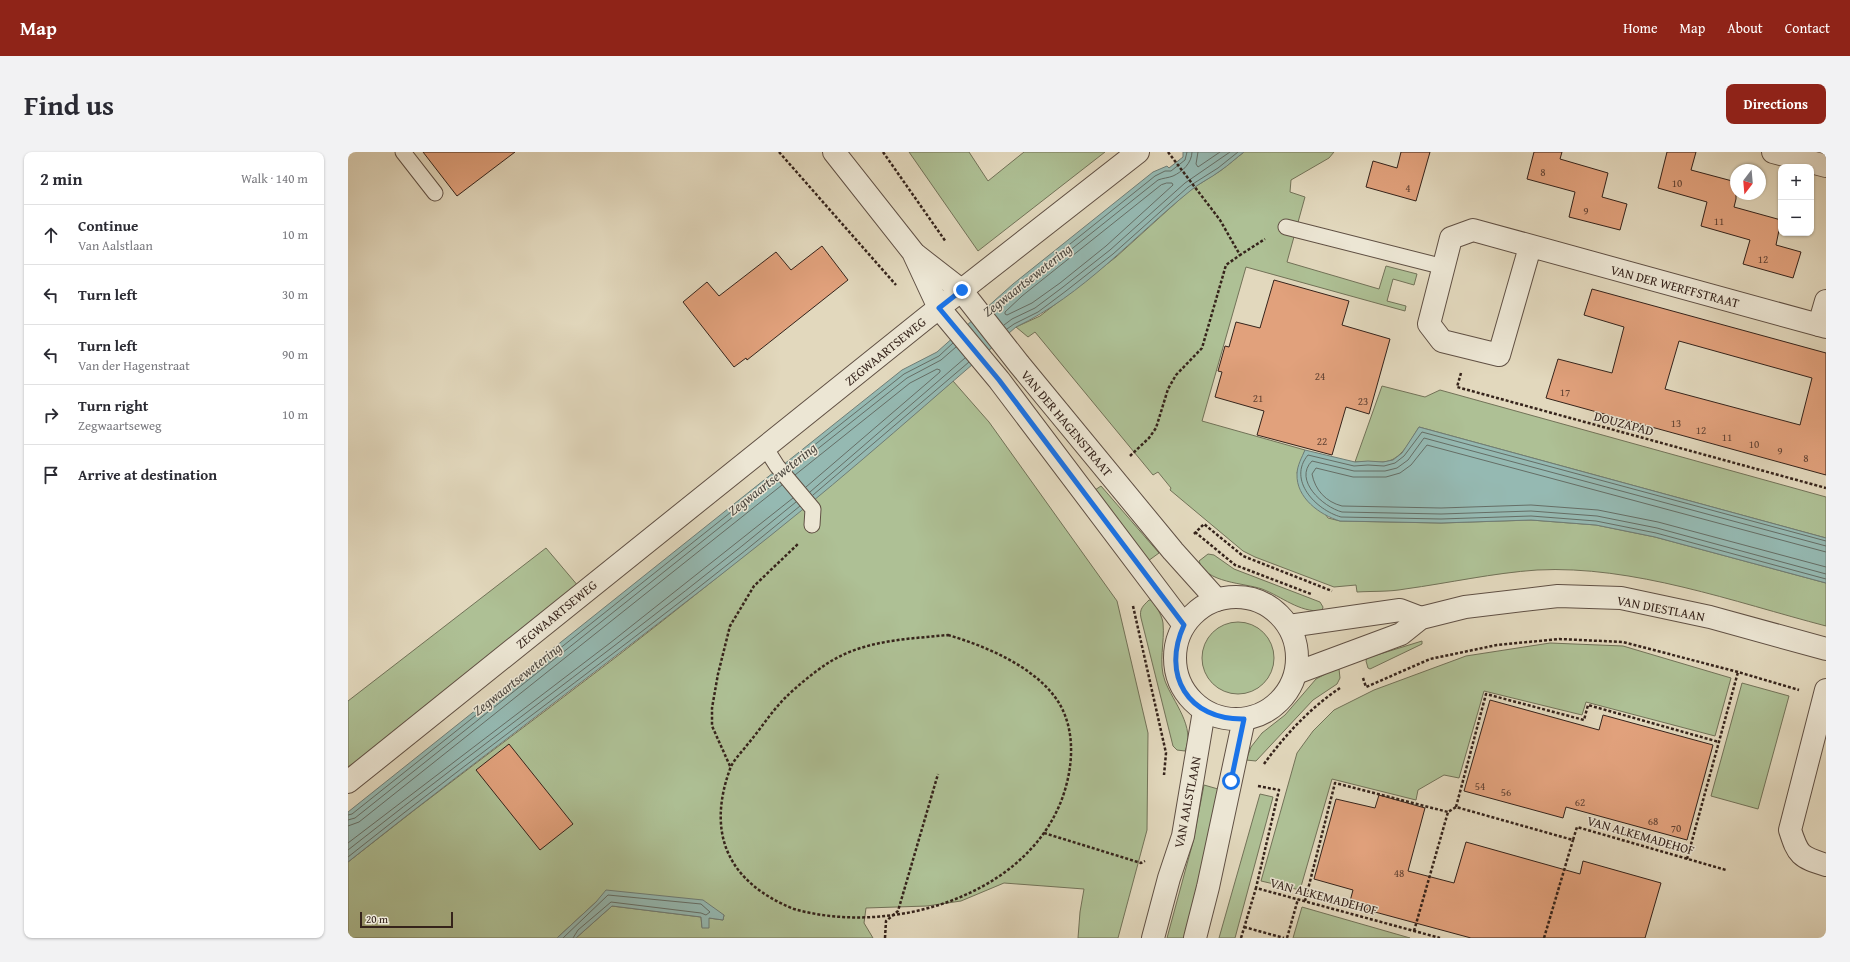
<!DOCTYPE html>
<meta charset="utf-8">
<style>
:root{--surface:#fff;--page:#f2f2f3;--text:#2b2b33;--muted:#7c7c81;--line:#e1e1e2;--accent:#8f2418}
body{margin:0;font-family:"Gentium Book Plus",serif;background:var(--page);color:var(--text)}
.controls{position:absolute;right:12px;top:12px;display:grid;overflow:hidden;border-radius:8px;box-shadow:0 1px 3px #0004}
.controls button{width:36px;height:36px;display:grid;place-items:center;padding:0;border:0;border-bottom:1px solid var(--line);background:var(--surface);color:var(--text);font:20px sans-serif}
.compass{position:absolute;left:1382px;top:12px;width:36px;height:36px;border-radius:50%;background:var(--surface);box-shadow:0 1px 3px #0004;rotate:196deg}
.scale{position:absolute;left:12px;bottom:10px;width:93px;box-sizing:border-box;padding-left:4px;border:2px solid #35231b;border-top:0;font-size:11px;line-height:14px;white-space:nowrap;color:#35231b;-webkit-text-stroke:3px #ece6d4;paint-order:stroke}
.stop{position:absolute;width:12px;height:12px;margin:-9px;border:3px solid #1a73e8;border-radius:50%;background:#fff}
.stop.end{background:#1a73e8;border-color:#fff;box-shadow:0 1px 4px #0008}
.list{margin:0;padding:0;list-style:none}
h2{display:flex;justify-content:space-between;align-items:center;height:52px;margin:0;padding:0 16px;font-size:17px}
h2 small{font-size:13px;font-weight:400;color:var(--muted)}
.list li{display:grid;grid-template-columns:26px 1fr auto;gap:12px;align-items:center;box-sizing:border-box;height:60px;padding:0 16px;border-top:1px solid var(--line)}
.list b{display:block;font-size:15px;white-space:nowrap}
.list p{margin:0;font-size:13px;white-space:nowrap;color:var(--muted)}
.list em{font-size:13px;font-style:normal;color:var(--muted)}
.icon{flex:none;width:22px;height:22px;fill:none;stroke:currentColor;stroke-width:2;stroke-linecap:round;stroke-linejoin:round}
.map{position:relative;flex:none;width:1478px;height:786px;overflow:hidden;border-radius:8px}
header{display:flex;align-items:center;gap:24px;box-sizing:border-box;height:56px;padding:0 20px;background:var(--accent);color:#fff}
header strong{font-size:19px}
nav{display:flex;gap:22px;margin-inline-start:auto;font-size:14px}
.intro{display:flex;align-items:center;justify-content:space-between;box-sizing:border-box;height:96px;padding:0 24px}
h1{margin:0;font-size:28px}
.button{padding:10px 18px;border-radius:8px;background:var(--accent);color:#fff;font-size:14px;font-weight:700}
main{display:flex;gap:24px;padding:0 24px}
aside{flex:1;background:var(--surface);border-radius:8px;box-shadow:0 1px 3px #0004}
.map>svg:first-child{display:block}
.green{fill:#aec095;stroke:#727258}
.water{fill:#95b9b2;stroke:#6f7d76}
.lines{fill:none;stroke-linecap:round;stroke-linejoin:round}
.shore{stroke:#656e66;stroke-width:1}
.building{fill:#e1a17c;stroke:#35231b;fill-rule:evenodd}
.service-casing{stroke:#605044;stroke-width:17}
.minor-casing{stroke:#605044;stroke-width:24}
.tertiary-casing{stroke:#605044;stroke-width:24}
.path{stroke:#35231b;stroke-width:2.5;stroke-dasharray:3 2;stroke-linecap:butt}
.service{stroke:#ece6d4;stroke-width:15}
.minor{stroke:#ece6d4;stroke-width:22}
.tertiary{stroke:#ece6d4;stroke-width:22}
.route{stroke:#1a73e8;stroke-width:5}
.labels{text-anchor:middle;stroke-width:3;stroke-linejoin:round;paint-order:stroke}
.number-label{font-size:11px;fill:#604233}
.street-label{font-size:13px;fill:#35231b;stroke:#ece6d4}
.water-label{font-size:14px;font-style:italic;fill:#4d4841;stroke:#ece6d4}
</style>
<header>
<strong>Map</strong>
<nav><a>Home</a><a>Map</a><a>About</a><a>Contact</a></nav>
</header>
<div class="intro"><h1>Find us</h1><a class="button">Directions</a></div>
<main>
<aside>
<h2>2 min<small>Walk · 140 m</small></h2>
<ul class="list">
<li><svg class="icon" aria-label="ahead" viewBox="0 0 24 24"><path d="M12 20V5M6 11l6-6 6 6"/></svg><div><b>Continue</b><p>Van Aalstlaan</p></div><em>10 m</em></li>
<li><svg class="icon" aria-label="left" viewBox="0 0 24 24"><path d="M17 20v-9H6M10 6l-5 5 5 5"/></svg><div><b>Turn left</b></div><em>30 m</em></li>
<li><svg class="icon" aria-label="left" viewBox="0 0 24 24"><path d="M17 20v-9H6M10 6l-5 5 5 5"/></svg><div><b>Turn left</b><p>Van der Hagenstraat</p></div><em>90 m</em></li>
<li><svg class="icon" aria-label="right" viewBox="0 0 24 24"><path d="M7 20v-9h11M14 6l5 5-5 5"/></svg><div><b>Turn right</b><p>Zegwaartseweg</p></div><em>10 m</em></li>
<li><svg class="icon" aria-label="arrive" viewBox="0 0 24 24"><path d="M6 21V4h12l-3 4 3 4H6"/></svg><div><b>Arrive at destination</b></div></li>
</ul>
</aside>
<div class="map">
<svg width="1478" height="786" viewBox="0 0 1478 786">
<rect width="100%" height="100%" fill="#e2d8bd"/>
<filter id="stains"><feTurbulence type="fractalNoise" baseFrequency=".005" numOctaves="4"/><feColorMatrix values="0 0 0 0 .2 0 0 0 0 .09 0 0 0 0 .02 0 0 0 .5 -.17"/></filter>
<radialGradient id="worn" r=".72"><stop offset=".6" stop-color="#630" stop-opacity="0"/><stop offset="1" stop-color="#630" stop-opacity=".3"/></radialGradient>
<g class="green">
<polygon points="561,0 621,0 640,29 676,0 757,0 630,99"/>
<path d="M 896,0 L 986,0 L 981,6 L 943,28 L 942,40 L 957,45 L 939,110 L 1031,137 L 1038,114 L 1069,122 L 1066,133 L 1045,127 L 1039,149 L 1058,154 L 1057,159 L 898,115 L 854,269 L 957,298 L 949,321 L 980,366 L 992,369 L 1093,371 L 1183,368 L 1248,373 L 1307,385 L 1478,431 L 1478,474 C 1386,450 1285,413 1189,418 C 1145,421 1101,431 1057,437 C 1041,440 1025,439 1009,440 L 1008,433 L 986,435 L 907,405 L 895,399 L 822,338 L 823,336 L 810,320 L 805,323 L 687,180 L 680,185 L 668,175 L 692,164 L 768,105 L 842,38 L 872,19 Z"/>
<path d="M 605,229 L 641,270 L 769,449 L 800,581 L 799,678 L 770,786 L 730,786 L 732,760 L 736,737 L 656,731 L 613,749 L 579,754 L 518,756 L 516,771 L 525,786 L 228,786 L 264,754 L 353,765 L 354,775 L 361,766 L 375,768 L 376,763 L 370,761 L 248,750 L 209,786 L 0,786 L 0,710 C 89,639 181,572 272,502 C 386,414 496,322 605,229 Z"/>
<path d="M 1034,234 L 1077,245 L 1092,238 L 1478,345 L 1478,386 L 1071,275 C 1062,289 1053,309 1035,310 C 1025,311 1016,309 1007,310 Z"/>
<polygon points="753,334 811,401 800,409 747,338"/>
<polygon points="198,396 231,435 0,617 0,549"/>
<path d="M 860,402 L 866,403 L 886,417 L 972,450 L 975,455 L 974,459 C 950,460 935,445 914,437 C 897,431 857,431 851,409 Z"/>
<path d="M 801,448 L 805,448 C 808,455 814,463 815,471 C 817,490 810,511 817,529 C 825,550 848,575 837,599 L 829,598 L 825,594 L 793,466 C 791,457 795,454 801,448 Z"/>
<circle cx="890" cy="506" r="36"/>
<polygon points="1074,489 1074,492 1022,517 1020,516 1018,509 1019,506"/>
<polygon points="1202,491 1275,494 1383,526 1367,584 1238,550 1234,563 1136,539 1111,626 1096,623 1070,638 1068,648 984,627 952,738 913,729 949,601 965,579 986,558 1026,538 1118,504"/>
<polygon points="989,516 991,517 992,526 989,532 965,548 908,609 898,608 903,595 914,581 937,563 968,527"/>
<polygon points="1394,531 1441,544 1410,657 1363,644"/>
<polygon points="856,633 870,637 855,713 836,786 819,786 845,690"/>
<polygon points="912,642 925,645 887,786 871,786"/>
<polygon points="954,755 1062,786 945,786"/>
</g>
<g class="water">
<path d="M 835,0 L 896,0 C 888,6 881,13 872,19 C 863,26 851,31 842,39 C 785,85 735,143 668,175 C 586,245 506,317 422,384 C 283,495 139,599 0,710 L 0,660 L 554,218 L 589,200 L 665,132 L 805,20 L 819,14 L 821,16 L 835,5 Z"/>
<path d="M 1071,275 L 1478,386 L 1478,431 L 1307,385 L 1248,373 L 1183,368 L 1093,371 L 992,369 C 972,363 948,346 949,322 C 949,314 954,305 957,298 L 1007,310 L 1020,309 L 1035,310 L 1045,308 L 1054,301 Z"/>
<polygon points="258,738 355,748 376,763 375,768 361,766 361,776 354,776 353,765 264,754 228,786 209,786 248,750"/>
</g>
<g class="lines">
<g class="shore">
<polyline points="850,0 848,12 850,15 872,0"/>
<polygon points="819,31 824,31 825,33 758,94 712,131 684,151 659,163 657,162 657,160 674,144 813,33"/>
<polyline points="643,157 667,136 807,24 817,19 823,19 837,8 839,0"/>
<path d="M 646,161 L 671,139 L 810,28 C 815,26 820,26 825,24 C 834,20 844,11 844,0"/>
<polyline points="656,173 664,167 687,156 715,135 762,98 837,31 882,0"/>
<polyline points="659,177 666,172 690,160 718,139 765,102 840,35 870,16 890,0"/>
<polyline points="440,314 556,222 591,204 605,191"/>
<polyline points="443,318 559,226 593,208 608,195"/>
<polyline points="447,323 562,231 589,217 592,218 592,220 458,335"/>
<polyline points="462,340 617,206"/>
<polyline points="465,343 621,210"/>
<path d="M 1478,389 L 1074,280 L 1056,304 L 1047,311 L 1036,314 L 1020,313 L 1006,314 L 960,303 C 939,328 968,358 993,365 L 1093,367 L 1183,364 L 1248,369 L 1308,381 L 1478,427"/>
<path d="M 1478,394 L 1076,286 L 1060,308 L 1049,316 L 1037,319 L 1006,319 L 964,309 C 945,328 975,355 994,360 L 1093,362 L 1183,359 L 1249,364 L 1309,376 L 1478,422"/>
<path d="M 1478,400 L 1079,293 L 1063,313 L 1052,321 L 1038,325 L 1005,325 L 968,316 L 964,322 C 967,338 978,350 994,354 L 1093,356 L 1183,353 L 1250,358 L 1310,370 L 1478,415"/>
<polyline points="0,663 4,662 427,325"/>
<polyline points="0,668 7,666 430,329"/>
<polyline points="0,674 11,670 434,333"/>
<polyline points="0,691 262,491 445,346"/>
<path d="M 0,698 C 148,581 302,471 448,350"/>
<path d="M 0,705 C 149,586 305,476 452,354"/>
<polyline points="215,786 260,743 353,752 362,760 358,763 353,761 263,750 230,778 225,786"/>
</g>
</g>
<g class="building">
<polygon points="75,0 167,0 109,44"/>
<polygon points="1053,0 1082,0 1068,49 1018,35 1025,9 1049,16"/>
<polygon points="1186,0 1214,0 1212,7 1260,21 1254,45 1279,52 1272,78 1221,65 1227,40 1179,27"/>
<polygon points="1319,0 1348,0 1343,18 1388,30 1388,47 1386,55 1433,68 1428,93 1453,100 1445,126 1395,112 1402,88 1353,74 1359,50 1310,36"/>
<polygon points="474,94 500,128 399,208 398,206 386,215 335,150 359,130 371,144 428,100 443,118"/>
<polygon points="926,128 1001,149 994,173 1042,187 1021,262 998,255 984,303 909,283 916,259 867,245 874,220 870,219 877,194 881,195 888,170 912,176"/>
<path d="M 1244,137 L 1478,201 L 1478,323 L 1198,246 L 1210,207 L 1264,221 L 1276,175 L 1236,163 ZM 1331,189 L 1464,226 L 1452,273 L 1317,237 Z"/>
<polygon points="1142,548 1251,578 1255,563 1365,593 1339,688 1218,655 1215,666 1116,639"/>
<polygon points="161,592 225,672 192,698 128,618"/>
<polygon points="1031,643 1077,656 1060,719 1106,731 1118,690 1232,722 1235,709 1313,731 1297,786 1123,786 1001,753 1005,738 966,727 988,647 1027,656"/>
</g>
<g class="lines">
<g class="service-casing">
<g id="service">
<polyline points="55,0 87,41"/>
<polyline points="938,75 1096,115"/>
<polyline points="417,295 429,314 465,357 464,373"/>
</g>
</g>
<g class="minor-casing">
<g id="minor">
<polyline points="1425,0 1478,14"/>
<polyline points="1182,95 1151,203 1094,189 1081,172 1103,86 1125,78 1478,175"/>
<polyline points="1471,173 1478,149"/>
<path d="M 1478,538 L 1442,678 C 1450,703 1452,705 1478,713"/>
<polyline points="0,630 578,166 790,0"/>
</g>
</g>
<g class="tertiary-casing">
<g id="tertiary">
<polyline points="486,0 565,100 591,156 651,228 836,473"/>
<polyline points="568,103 613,138 671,212 825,399 869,448"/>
<circle cx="888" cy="506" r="61"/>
<polyline points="941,474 1052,458 1073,466"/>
<polyline points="948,521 1053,482 1073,466 1117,455 1210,444 1273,446 1362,465 1478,497"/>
<polyline points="805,786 821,726 835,684 856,559"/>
<polyline points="847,786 860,735 896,567"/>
</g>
</g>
<g class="path">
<polyline points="431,0 548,133"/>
<polyline points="535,0 598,90"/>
<polyline points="820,0 872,68 892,103 917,87"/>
<polyline points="1113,221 1109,235 1478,336"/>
<polyline points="782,304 801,286 808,276 820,237 828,223 854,196 878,113 892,103"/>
<polyline points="847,380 887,413 963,442"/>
<polyline points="846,382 856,372 895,404 984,439"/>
<polyline points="785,454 818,601 816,623"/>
<path d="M 600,483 C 637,494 683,513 707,545 C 724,568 726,598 720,626 C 696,740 548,786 446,757 C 381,731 358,683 382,617 C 385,608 394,600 399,593 C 412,578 423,560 437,546 C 448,535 466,520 480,511 C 516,488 559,487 600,483 Z"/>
<polyline points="1015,526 1018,535 1082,507 1149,493 1211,487 1275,490 1390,520 1451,538"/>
<path d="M 916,612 C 937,583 962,556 992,536"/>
<polyline points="382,614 364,574 364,556 370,522 382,474 406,434 451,391"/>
<polyline points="910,634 931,638 908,736 1092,786"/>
<polyline points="1108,655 1138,542 1236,568 1240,553 1371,590"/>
<polyline points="696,681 793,711 797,709"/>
<polyline points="1339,707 1390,520"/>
<polyline points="957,749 987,631 1100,660"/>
<polyline points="896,775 936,786"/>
<polyline points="1066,779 1100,660 1108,655 1225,688 1229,675 1378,718"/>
<polyline points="537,786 538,769 550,759 590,622"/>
<polyline points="893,786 908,736"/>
<polyline points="939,786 950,747"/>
<polyline points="1196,786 1225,688"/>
</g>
<use href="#service" class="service"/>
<use href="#minor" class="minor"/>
<use href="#tertiary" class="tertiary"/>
</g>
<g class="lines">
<path class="route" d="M 614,138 L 591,156 L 651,228 L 836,473 C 813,523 840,568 896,567 L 883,629"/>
</g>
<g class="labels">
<g class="number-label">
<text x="1195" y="24">8</text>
<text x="1329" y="35">10</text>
<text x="1060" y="40">4</text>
<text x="1238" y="63">9</text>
<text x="1371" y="73">11</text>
<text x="1415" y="111">12</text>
<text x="972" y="228">24</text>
<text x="1217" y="244">17</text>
<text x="910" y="250">21</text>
<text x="1015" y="253">23</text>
<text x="1328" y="275">13</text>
<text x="1353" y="282">12</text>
<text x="1379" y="289">11</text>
<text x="974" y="293">22</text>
<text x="1406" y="296">10</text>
<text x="1432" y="303">9</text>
<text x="1458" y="310">8</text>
<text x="1132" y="638">54</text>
<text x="1158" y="644">56</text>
<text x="1232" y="654">62</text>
<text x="1305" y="673">68</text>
<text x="1328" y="680">70</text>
<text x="1051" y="725">48</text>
</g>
<g class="street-label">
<text transform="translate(1327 134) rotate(15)" y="5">VAN DER WERFFSTRAAT</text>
<text transform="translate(537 199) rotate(-39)" y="5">ZEGWAARTSEWEG</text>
<text transform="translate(719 271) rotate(50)" y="5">VAN DER HAGENSTRAAT</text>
<text transform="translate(1276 271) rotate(15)" y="5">DOUZAPAD</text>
<text transform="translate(1313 456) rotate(11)" y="5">VAN DIESTLAAN</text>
<text transform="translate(208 462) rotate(-39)" y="5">ZEGWAARTSEWEG</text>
<text transform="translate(839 650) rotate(-79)" y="5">VAN AALSTLAAN</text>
<text transform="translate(1293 683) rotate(16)" y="5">VAN ALKEMADEHOF</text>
<text transform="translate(976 744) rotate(15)" y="5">VAN ALKEMADEHOF</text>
</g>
<g class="water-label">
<text transform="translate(679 128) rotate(-38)" y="5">Zegwaartsewetering</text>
<text transform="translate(424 327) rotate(-38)" y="5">Zegwaartsewetering</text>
<text transform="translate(169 527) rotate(-38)" y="5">Zegwaartsewetering</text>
</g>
</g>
<rect width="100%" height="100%" filter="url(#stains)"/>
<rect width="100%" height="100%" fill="url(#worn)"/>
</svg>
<div class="controls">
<button>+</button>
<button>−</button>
</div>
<svg class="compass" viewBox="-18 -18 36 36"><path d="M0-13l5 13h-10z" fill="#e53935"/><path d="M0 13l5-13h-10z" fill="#7c7c81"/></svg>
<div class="scale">20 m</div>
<div class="stop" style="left:883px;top:629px"></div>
<div class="stop end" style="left:614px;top:138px"></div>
</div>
</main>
